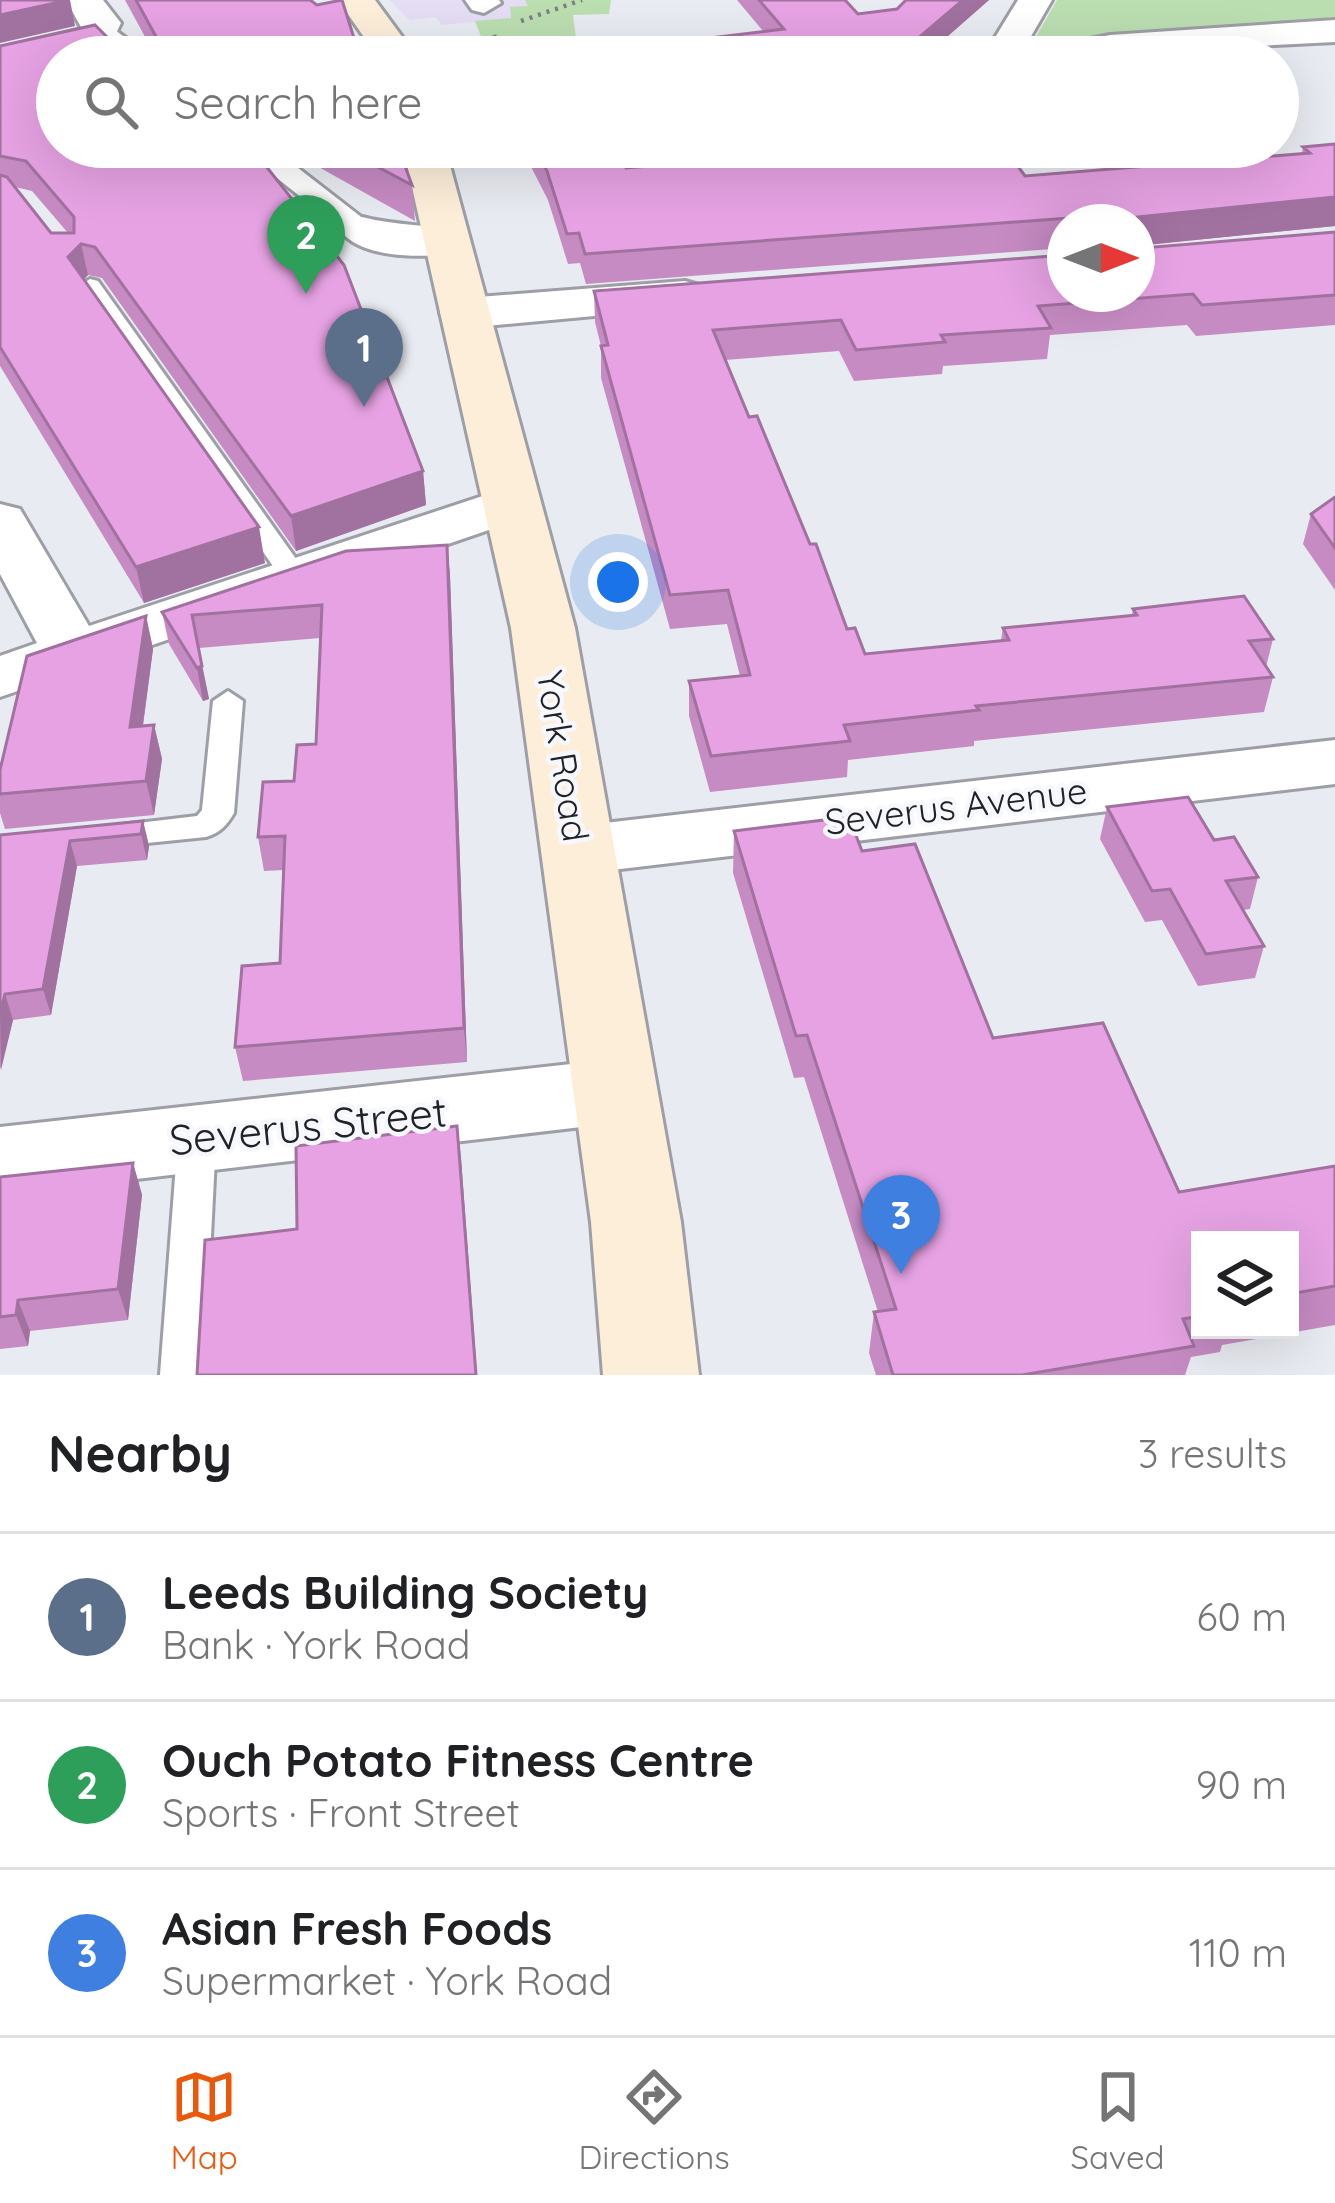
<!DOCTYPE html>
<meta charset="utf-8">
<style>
:root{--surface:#fff;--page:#f6f6f6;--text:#202124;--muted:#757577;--line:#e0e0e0;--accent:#ea580c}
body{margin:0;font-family:Quicksand,sans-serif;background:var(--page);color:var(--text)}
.controls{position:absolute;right:36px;bottom:36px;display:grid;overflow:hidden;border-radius:0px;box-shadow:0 12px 48px #0002}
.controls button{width:108px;height:108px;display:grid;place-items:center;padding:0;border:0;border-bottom:3px solid var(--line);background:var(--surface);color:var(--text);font:60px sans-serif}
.compass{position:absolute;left:1047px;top:204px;width:108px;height:108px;border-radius:50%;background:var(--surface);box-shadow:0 12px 48px #0002;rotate:90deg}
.you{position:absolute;left:618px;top:582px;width:42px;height:42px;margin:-30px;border:9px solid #fff;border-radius:50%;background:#1a73e8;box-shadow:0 0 0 18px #1a73e833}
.badge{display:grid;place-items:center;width:78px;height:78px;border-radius:50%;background:var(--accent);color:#fff;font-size:39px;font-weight:700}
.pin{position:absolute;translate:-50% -99px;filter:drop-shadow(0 3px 6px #0008)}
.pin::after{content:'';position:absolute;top:63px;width:42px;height:36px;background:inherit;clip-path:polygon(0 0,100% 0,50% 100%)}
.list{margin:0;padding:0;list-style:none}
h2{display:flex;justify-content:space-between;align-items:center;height:156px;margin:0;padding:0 48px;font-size:51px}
h2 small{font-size:39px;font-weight:400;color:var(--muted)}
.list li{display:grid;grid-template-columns:78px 1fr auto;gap:36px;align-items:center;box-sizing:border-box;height:168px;padding:0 48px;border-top:3px solid var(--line)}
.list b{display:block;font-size:45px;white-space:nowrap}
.list p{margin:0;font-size:39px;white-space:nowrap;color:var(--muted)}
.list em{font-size:39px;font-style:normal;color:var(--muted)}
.icon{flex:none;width:66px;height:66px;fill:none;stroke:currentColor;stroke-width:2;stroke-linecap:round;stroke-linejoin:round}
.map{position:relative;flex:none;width:1335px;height:1375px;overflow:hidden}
.search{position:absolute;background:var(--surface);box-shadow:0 12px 48px #0002;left:36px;right:36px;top:36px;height:132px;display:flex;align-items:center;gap:30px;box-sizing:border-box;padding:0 42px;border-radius:66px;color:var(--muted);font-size:45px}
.sheet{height:660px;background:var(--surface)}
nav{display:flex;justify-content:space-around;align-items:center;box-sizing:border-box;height:168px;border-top:3px solid var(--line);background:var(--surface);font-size:33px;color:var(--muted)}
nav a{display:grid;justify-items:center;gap:6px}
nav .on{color:var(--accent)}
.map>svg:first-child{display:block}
.medical{fill:#e4ddf3}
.green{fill:#bbdeb1}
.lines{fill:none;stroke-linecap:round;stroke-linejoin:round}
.service-casing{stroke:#9e9fa6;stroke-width:6}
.pedestrian-casing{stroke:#9e9fa6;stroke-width:6}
.minor-casing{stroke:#9e9fa6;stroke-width:6}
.tertiary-casing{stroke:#9e9fa6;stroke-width:6}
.secondary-casing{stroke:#9e9fa6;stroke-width:6}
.path{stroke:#7e7f84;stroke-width:4.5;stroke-dasharray:3 6;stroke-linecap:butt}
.service{fill:#fff;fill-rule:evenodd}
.pedestrian{fill:#fff;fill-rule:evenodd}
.minor{fill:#fff;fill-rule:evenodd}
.tertiary{fill:#fff;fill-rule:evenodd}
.secondary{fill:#fdeeda;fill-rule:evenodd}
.wall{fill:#c68bc3;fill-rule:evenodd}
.shaded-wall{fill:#a1719f}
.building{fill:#e6a2e3;stroke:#a1719f;stroke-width:3}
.labels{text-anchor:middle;stroke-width:9;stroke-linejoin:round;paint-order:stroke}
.street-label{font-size:36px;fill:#222225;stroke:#f7f8fe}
.near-street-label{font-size:42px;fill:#222225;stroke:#f7f8fe}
</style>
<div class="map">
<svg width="1335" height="1375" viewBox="0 0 1335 1375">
<rect width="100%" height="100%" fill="#e9ebf2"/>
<polygon class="medical" points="389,0 525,0 529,6 512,18 442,25 435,17 410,20"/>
<g class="green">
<polygon points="525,0 611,0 609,14 573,15 576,38 526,44 529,57 489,57 475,21 511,18 510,7 528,6"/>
<polygon points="1057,0 1335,0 1335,22 1055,46 1033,42"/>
</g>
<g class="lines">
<g class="service-casing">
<g id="service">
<polygon points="90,279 98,281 304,570 308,576 304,582 284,582 79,286"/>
<path d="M 228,691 L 243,701 L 234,813 C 227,825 220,833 206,837 L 108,847 L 96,844 L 92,836 L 96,828 L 197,816 L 202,810 L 213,701 Z"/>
<polygon points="197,1122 211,1127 216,1138 204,1375 160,1375 178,1138 183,1127"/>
</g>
</g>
<g class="pedestrian-casing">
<g id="pedestrian">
<polygon points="103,21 151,57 122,57 90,29"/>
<polygon points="238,147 271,147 378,230 373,237 351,237"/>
</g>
</g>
<g class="minor-casing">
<g id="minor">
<polygon points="465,0 499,0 501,3 484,13 472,10"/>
<polygon points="1018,0 1052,0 1019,57 983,57"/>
<polygon points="1335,20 1335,42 1035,57 1040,49 1110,35"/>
<path d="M 362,217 C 397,226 430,224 463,233 L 469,242 L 463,251 C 430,259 361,260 340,230 L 346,221 Z"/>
<polygon points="513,486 533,491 541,503 533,515 0,697 0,656 37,643 0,574 0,504 20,509 89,626"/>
<polygon points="1335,740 1335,784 578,874 553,867 543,850 553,833 578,826"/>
<polygon points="616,1059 644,1069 656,1091 644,1113 616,1123 0,1195 0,1127"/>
</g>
</g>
<g class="tertiary-casing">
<g id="tertiary">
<polygon points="66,0 103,0 121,23 111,44 0,72 0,48 82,29"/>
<polygon points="685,281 702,286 709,296 702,306 465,328 447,324 440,313 447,302 465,298"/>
</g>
</g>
<g class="secondary-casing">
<g id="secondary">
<polygon points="338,0 375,0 417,57 378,57"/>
<polygon points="403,147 445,147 575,628 681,1222 699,1375 603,1375 591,1222 511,628"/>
</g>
</g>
<g class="path">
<polyline points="521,21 582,0"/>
<polyline points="494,35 501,57"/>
</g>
<use href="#service" class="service"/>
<use href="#pedestrian" class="pedestrian"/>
<use href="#minor" class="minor"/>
<use href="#tertiary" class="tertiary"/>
<use href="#secondary" class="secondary"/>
</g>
<g class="wall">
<polygon points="125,0 310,0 360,57 156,57"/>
<polygon points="737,0 845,0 858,14 989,0 924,57 660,57 763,31"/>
<path d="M 0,46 L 423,471 L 426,505 L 296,551 L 102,278 L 88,275 L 84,279 L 265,563 L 144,603 L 0,366 ZM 15,187 L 32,191 L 68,233 L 51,233 Z"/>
<polygon points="1335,144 1335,226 1142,245 1143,248 1335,232 1335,325 1196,336 1187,325 1050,335 1047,359 943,366 942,374 854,381 839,351 725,360 749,417 810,544 847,629 865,654 1001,640 1003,628 1132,615 1133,609 1273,639 1266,667 1273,677 1264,712 974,741 974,746 848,760 847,777 710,792 689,716 689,681 740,676 727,624 670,629 601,378 601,346 595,322 594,291 1065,294 1137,222 1065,222 1065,248 586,284 580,263 568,264 548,200 523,151 523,147 615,147 626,168 708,161 699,147 1004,147 1025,176 1302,153 1303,147"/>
<polygon points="283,147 398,147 412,185 415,221"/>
<polygon points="1335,497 1335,590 1303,544 1311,514"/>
<polygon points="447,545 450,576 467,1062 243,1081 235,1047 280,963 284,870 264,871 258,837 316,744 320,638 199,648 209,699 203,701 169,644 162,612"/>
<polygon points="146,616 153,649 143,726 154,725 162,759 154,815 5,829 0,813 0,770"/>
<polygon points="1107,807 1214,840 1258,877 1250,909 1243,910 1264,946 1255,978 1198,986 1162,920 1145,922 1100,839"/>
<polygon points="143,821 149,846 147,860 77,866 51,1015 13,1020 0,1070 0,835"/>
<path d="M 734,831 L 862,851 L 993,1038 L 1179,1192 L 1335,1166 L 1335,1325 L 1222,1345 L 1220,1352 L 1191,1357 L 1185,1375 L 876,1375 L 869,1353 L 874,1312 L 878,1312 L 804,1077 L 794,1078 L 733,873 ZM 1200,1240 L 1290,1240 L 1290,1330 L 1200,1330 Z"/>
<polygon points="133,1163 142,1195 128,1320 30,1331 28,1346 0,1349 0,1177"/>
</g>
<g class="shaded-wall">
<polygon points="70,0 75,26 0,43 0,15"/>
<polygon points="963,0 989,0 924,57 896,57"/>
<polygon points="1335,197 1335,226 1137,246 1137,217"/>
<polygon points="81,244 88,275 75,289 68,257"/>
<polygon points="423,471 426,505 296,551 291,516"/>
<polygon points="259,527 265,563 144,603 136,567"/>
<polygon points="447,545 450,576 467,1062 464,1028"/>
<polygon points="146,616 153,649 138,761 130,727"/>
<polygon points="202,666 209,699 203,701 197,668"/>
<polygon points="154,725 162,759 154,815 146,781"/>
<polygon points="143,821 149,846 147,860 141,834"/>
<polygon points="70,841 77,866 51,1015 43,989"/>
<polygon points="5,994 13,1020 1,1070 0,1014"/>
<polygon points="457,1126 461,1158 477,1375 476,1375"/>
<polygon points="133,1163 142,1195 128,1320 118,1289"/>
<polygon points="18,1300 30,1331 28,1346 16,1315"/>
</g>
<g class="building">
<polygon points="0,0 69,0 0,15"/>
<polygon points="136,0 310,0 317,5 342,0 360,57 173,57 165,53"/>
<polygon points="759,0 845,0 858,14 897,9 906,0 963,0 896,57 660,57 652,45 784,29"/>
<polygon points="95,25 127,57 57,57 57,147 251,147 344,265 423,471 291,516 95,247 81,244 68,257 259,527 136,567 0,347 0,175 7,177 51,233 74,233 74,217 26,161 0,156 0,46"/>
<polygon points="1335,144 1335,197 1137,217 1143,248 1335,232 1335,295 1202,305 1193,294 1038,306 1051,328 941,335 945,342 856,350 841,320 713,330 749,417 757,416 810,544 816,544 847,629 855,628 865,654 1009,640 1003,628 1137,615 1133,609 1244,596 1273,639 1249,641 1273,677 976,706 979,710 844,725 850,741 711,756 689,681 750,675 728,590 670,595 601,346 608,345 594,291 1065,255 1065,294 1137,294 1137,222 1073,222 1069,218 585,254 579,233 567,234 547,171 534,147 615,147 626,168 725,160 717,147 1004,147 1025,176 1310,153 1303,147"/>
<polygon points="340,147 398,147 412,185"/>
<polygon points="1335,497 1335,548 1311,514"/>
<polygon points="447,545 464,1028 235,1047 242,966 280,963 285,836 258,837 263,782 294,781 297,745 316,744 322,605 192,615 202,666 197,668 162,612 346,551"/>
<polygon points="146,616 130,727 154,725 146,781 0,794 0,770 27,656"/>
<polygon points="1188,797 1214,840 1234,837 1258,877 1226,881 1264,946 1206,954 1170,889 1152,891 1107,807"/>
<polygon points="849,817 862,851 915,844 993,1038 1103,1023 1179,1192 1335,1166 1335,1286 1290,1294 1290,1240 1200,1240 1200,1316 1183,1319 1194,1346 1022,1375 893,1375 874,1312 896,1309 807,1035 796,1036 734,831"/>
<polygon points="143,821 141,834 70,841 43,989 5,994 0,1014 0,835"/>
<polygon points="457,1126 476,1375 197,1375 205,1240 297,1229 296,1146"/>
<polygon points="133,1163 118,1289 18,1300 16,1315 0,1317 0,1177"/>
</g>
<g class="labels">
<g class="street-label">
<text transform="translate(563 756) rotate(81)" y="13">York Road</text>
<text transform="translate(956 806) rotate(-7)" y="13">Severus Avenue</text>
</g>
<g class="near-street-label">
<text transform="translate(308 1126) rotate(-6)" y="15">Severus Street</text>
</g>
</g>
</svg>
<div class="controls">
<button><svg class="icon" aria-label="layers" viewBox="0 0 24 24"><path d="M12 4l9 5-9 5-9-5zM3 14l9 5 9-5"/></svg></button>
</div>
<svg class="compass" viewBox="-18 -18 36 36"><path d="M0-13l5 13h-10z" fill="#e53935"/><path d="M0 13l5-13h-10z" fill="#757577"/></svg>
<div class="you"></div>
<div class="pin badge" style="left:364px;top:407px;background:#5c6f8a">1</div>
<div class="pin badge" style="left:306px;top:294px;background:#2e9e5b">2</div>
<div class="pin badge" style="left:901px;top:1274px;background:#3f7fe0">3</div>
<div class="search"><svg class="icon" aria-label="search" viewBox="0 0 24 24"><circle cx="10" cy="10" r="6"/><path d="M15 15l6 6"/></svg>Search here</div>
</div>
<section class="sheet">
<h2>Nearby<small>3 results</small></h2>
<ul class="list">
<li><span class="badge" style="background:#5c6f8a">1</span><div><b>Leeds Building Society</b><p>Bank · York Road</p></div><em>60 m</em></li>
<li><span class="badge" style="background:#2e9e5b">2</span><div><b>Ouch Potato Fitness Centre</b><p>Sports · Front Street</p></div><em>90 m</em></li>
<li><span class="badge" style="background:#3f7fe0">3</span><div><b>Asian Fresh Foods</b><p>Supermarket · York Road</p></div><em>110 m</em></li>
</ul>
</section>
<nav>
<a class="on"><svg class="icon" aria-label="map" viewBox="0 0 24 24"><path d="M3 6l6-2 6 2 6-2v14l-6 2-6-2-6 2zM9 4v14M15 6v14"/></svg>Map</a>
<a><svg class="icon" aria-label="directions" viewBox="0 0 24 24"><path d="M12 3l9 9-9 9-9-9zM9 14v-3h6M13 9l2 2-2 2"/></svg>Directions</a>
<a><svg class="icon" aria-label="saved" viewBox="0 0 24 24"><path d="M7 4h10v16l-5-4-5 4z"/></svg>Saved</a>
</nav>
